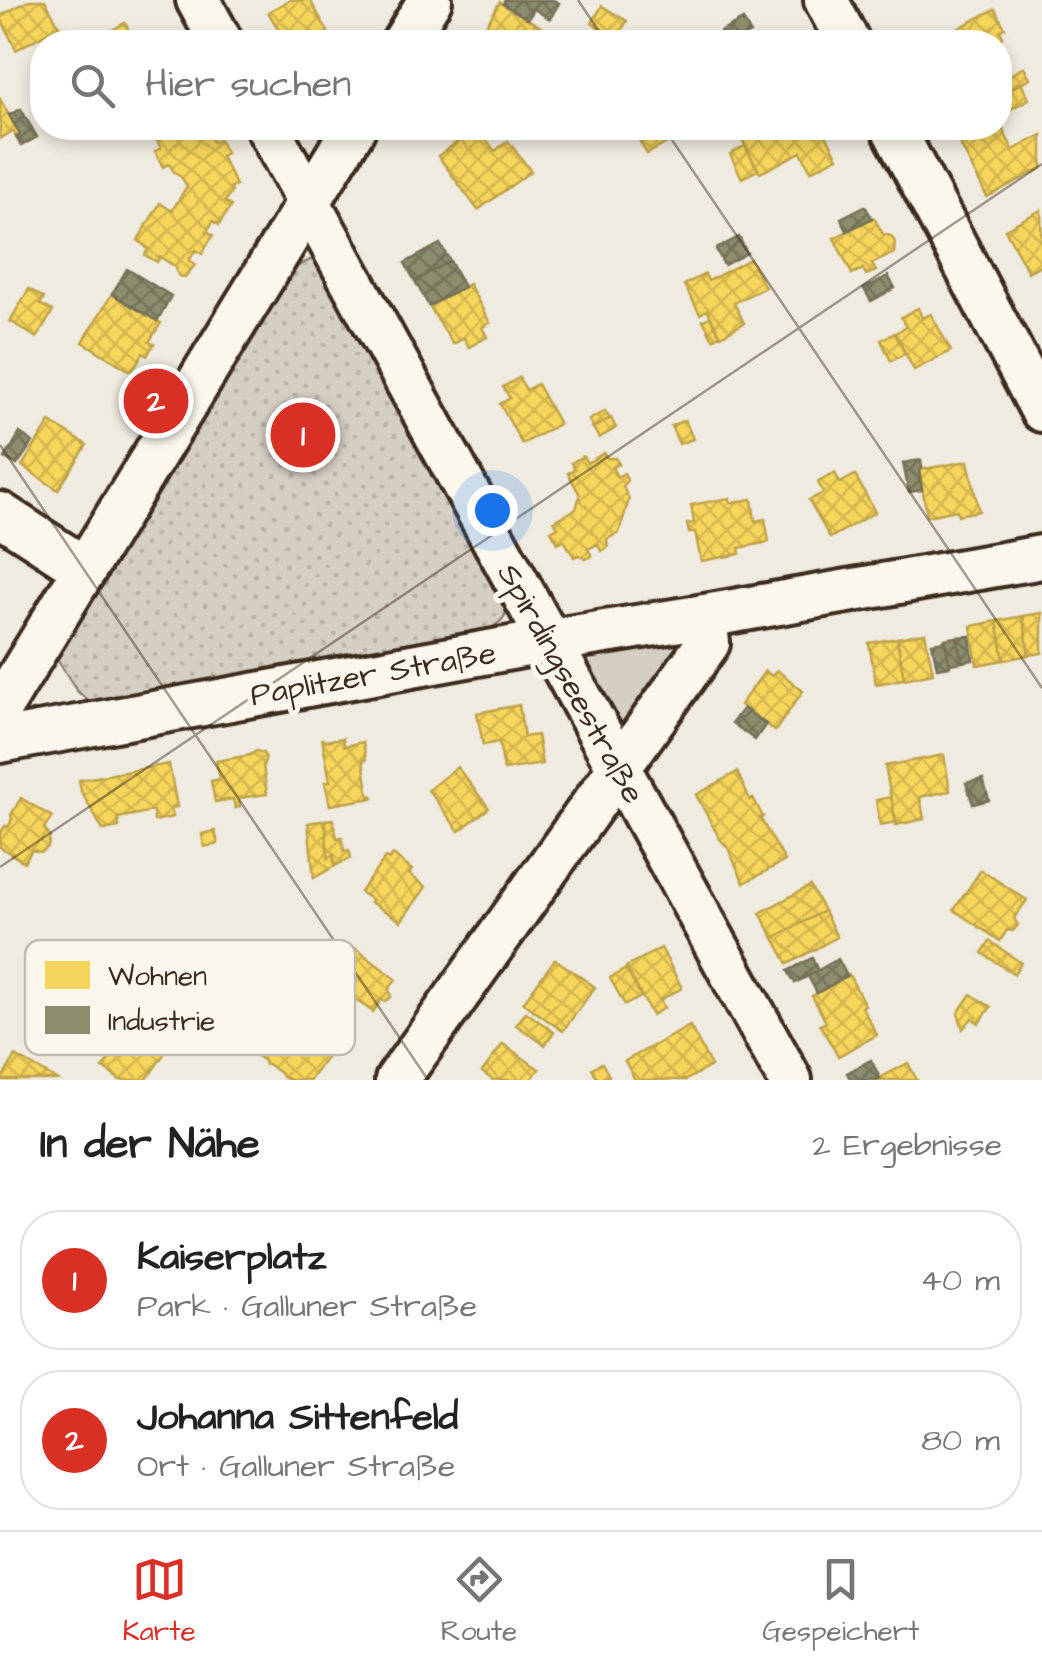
<!DOCTYPE html>
<html lang="de">
<meta charset="utf-8">
<style>
:root{--surface:#fff;--page:#f6f6f6;--text:#222;--muted:#767676;--line:#e0e0e0;--accent:#d93025}
body{margin:0;font-family:"Architects Daughter",sans-serif;background:var(--page);color:var(--text)}
.you{position:absolute;left:492px;top:510px;width:35px;height:35px;margin:-25px;border:8px solid #fff;border-radius:50%;background:#1a73e8;box-shadow:0 0 0 15px #1a73e833}
.badge{display:grid;place-items:center;width:65px;height:65px;border-radius:50%;background:var(--accent);color:#fff;font-size:32px;font-weight:700}
.pin{position:absolute;translate:-50% -50%;border:5px solid #fff;box-shadow:0 2px 10px #0006}
.list{margin:0;padding:0;list-style:none}
h2{display:flex;justify-content:space-between;align-items:center;height:130px;margin:0;padding:0 40px;font-size:42px}
h2 small{font-size:32px;font-weight:400;color:var(--muted)}
.list li{display:grid;grid-template-columns:65px 1fr auto;gap:30px;align-items:center;box-sizing:border-box;height:140px;margin:0 20px 20px;padding:0 20px;border:2px solid var(--line);border-radius:40px}
.list b{display:block;font-size:38px;white-space:nowrap}
.list p{margin:0;font-size:32px;white-space:nowrap;color:var(--muted)}
.list em{font-size:32px;font-style:normal;color:var(--muted)}
.icon{flex:none;width:55px;height:55px;fill:none;stroke:currentColor;stroke-width:2;stroke-linecap:round;stroke-linejoin:round}
.map{position:relative;flex:none;width:1042px;height:1080px;overflow:hidden}
.search{position:absolute;background:var(--surface);box-shadow:0 5px 15px #0003;left:30px;right:30px;top:30px;height:110px;display:flex;align-items:center;gap:25px;box-sizing:border-box;padding:0 35px;border-radius:40px;color:var(--muted);font-size:38px}
.sheet{height:450px;background:var(--surface)}
nav{display:flex;justify-content:space-around;align-items:center;box-sizing:border-box;height:140px;border-top:2px solid var(--line);background:var(--surface);font-size:28px;color:var(--muted)}
nav a{display:grid;justify-items:center;gap:5px}
nav .on{color:var(--accent)}
.map>svg:first-child{display:block}
.grass{fill:#d5cec3;stroke:#887c70;stroke-width:2.5}
.park{fill:url(#park-dots);stroke:#887c70;stroke-width:2.5}
.homes{fill:url(#homes-cross-hatch);stroke:#bea249;stroke-width:2.5}
.industry{fill:url(#industry-cross-hatch);stroke:#746f56;stroke-width:2.5}
.lines{fill:none;stroke-linecap:round;stroke-linejoin:round}
.minor-casing{stroke:#3b2a1e;stroke-width:50}
.minor{stroke:#fbf7ec;stroke-width:42}
.ticks{fill:none;stroke:#3b2a1e;stroke-width:2.5;stroke-opacity:0.45}
.labels{text-anchor:middle;stroke-width:10;stroke-linejoin:round;paint-order:stroke}
.street-label{font-size:32px;fill:#3b2a1e;stroke:#fbf7ec}
.key{fill:#fbf7ec;stroke:#c1baae;stroke-width:2.5}
.key-label{font-size:28px;fill:#3b2a1e}
</style>
<div class="map">
<svg width="1042" height="1080" viewBox="0 0 1042 1080">
<defs>
<pattern id="park-dots" width="8" height="8" patternUnits="userSpaceOnUse" patternTransform="scale(2.5)"><rect width="8" height="8" fill="#d5cec3"/><path d="M2 2h.1M6 6h.1" fill="none" stroke="#b8b1a7" stroke-width="1.8" stroke-linecap="round"/></pattern>
<pattern id="homes-cross-hatch" width="8" height="8" patternUnits="userSpaceOnUse" patternTransform="scale(2.5)"><rect width="8" height="8" fill="#f6d55c"/><path d="M0 0l8 8M0 8l8-8" fill="none" stroke="#d4b750"/></pattern>
<pattern id="industry-cross-hatch" width="8" height="8" patternUnits="userSpaceOnUse" patternTransform="scale(2.5)"><rect width="8" height="8" fill="#8c8c6e"/><path d="M0 0l8 8M0 8l8-8" fill="none" stroke="#74735a"/></pattern>
</defs>
<rect width="100%" height="100%" fill="#f0ebe0"/>
<filter id="ink" filterUnits="userSpaceOnUse"><feTurbulence type="fractalNoise" baseFrequency=".01" numOctaves="2"/><feDisplacementMap in="SourceGraphic" scale="20" xChannelSelector="R" yChannelSelector="G"/><feConvolveMatrix kernelMatrix="1 2 1 2 8 2 1 2 1" color-interpolation-filters="sRGB"/></filter>
<g filter="url(#ink)">
<polygon class="grass" points="682,639 686,643 622,729 585,667 588,657 593,653"/>
<path class="park" d="M 310,260 L 321,261 L 504,590 C 508,614 509,619 486,631 L 97,704 C 77,700 68,675 57,659 L 55,653 L 283,279 L 296,267 Z"/>
<g class="homes">
<polygon points="30,0 45,0 59,26 16,50 0,16"/>
<polygon points="290,0 310,0 328,32 309,42 286,42 268,12"/>
<polygon points="500,2 541,27 529,42 476,42"/>
<polygon points="602,6 627,21 616,39 592,23"/>
<polygon points="995,9 1005,28 1000,31 1003,37 993,42 932,42"/>
<polygon points="125,23 135,42 97,42 96,39"/>
<polygon points="1006,67 1010,75 1024,67 1030,78 1000,95 1000,71"/>
<polygon points="1021,83 1029,99 1002,114 1000,109 1000,95"/>
<polygon points="0,99 20,135 16,137 13,131 0,139"/>
<polygon points="1000,124 1013,150 1042,135 1042,168 987,197 955,134 967,128 1000,128"/>
<polygon points="170,128 212,128 207,131 213,142 219,139 226,153 221,156 236,185 230,188 232,191 225,202 231,206 219,225 213,221 207,231 213,235 202,254 196,250 189,260 195,265 185,277 179,276 176,271 176,267 160,257 157,262 145,255 148,249 138,240 160,203 172,211 187,186 182,178 174,172 169,164 163,167 155,151 161,148 157,141 173,133"/>
<polygon points="477,128 495,151 508,141 531,171 478,210 438,156"/>
<polygon points="632,128 682,128 685,133 647,154"/>
<polygon points="767,128 822,128 838,157 811,171 801,152 760,173 743,141"/>
<polygon points="745,146 758,170 742,178 730,154"/>
<polygon points="1041,210 1042,264 1028,272 1005,229"/>
<polygon points="874,218 883,234 891,236 895,242 894,253 872,264 876,271 866,275 863,269 852,274 834,238"/>
<polygon points="750,259 765,287 734,303 744,323 721,336 707,310 700,314 684,285 705,274 708,281"/>
<polygon points="469,284 490,323 482,327 487,337 469,347 464,338 453,344 429,306"/>
<polygon points="29,289 44,298 40,304 53,311 37,338 10,321"/>
<polygon points="112,294 161,323 149,342 154,344 147,356 143,353 132,372 83,342"/>
<polygon points="918,308 922,318 931,314 951,351 914,370 895,333 906,327 901,317"/>
<polygon points="710,317 720,335 713,339 703,320"/>
<polygon points="895,333 905,354 891,361 881,340"/>
<polygon points="519,378 526,390 537,384 559,424 522,444 500,404 510,398 503,387"/>
<polygon points="605,411 610,419 593,428 589,420"/>
<polygon points="611,418 616,428 599,438 593,428"/>
<polygon points="685,420 693,439 679,444 671,426"/>
<polygon points="50,422 87,445 58,490 22,466"/>
<polygon points="604,453 607,458 615,458 619,464 612,467 617,477 624,473 627,480 623,487 629,499 619,533 607,539 608,547 601,551 598,544 588,549 592,556 586,559 579,555 574,557 564,540 558,543 551,531 558,527 554,521 576,509 580,495 568,473 575,469 571,463 583,456 587,463"/>
<polygon points="968,461 979,511 958,515 957,510 927,516 919,470"/>
<polygon points="835,473 840,483 855,475 875,512 830,538 809,500 823,493 818,482"/>
<polygon points="730,498 730,503 752,499 755,521 765,519 769,542 739,548 740,554 701,561 695,532 689,533 687,524 694,523 691,505"/>
<polygon points="1042,613 1042,653 1029,655 1023,616"/>
<polygon points="1023,616 1029,655 1004,660 997,621"/>
<polygon points="997,621 1004,660 977,665 971,626"/>
<polygon points="925,633 933,673 904,679 897,638"/>
<polygon points="897,638 904,679 876,684 869,643"/>
<polygon points="777,670 803,691 775,731 740,705 765,671 772,676"/>
<polygon points="519,705 524,737 537,735 542,764 504,770 499,742 483,745 477,713"/>
<polygon points="322,738 324,741 343,738 344,746 363,742 366,760 363,760 369,796 372,795 373,798 330,805 325,782 330,781"/>
<polygon points="256,751 263,753 266,758 263,766 267,794 239,798 240,807 235,808 233,799 215,802 211,781 220,779 216,761 250,755"/>
<polygon points="944,755 950,791 920,797 924,819 896,825 885,766"/>
<polygon points="169,764 177,807 171,808 173,817 154,821 153,811 118,818 119,827 103,830 81,791 79,780"/>
<polygon points="457,767 489,808 459,831 428,790"/>
<polygon points="737,772 750,800 753,798 763,817 760,818 785,861 744,883 728,848 720,839 696,795"/>
<polygon points="891,797 896,822 880,825 876,800"/>
<polygon points="21,798 52,817 44,829 50,836 48,847 41,852 32,850 24,862 0,847 0,834 5,826 9,826 12,819 11,815"/>
<polygon points="333,819 337,838 342,837 344,851 349,850 351,858 335,866 333,855 328,858 325,820"/>
<polygon points="325,820 328,858 333,855 335,866 314,878 308,823"/>
<polygon points="215,831 218,844 204,847 202,834"/>
<polygon points="393,855 412,870 409,874 426,887 401,921 370,902 372,900 360,892 385,858 389,860"/>
<polygon points="981,870 1027,900 1014,918 1018,925 1013,931 1007,930 1000,941 954,910"/>
<polygon points="810,886 824,911 774,938 760,913"/>
<polygon points="824,911 837,937 788,964 774,938"/>
<polygon points="990,941 1021,963 1014,974 982,953"/>
<polygon points="355,948 396,979 389,989 391,997 385,1001 381,1000 373,1012 331,983 340,970 331,963 337,955 345,961"/>
<polygon points="661,948 682,988 660,1000 664,1008 652,1015 626,967"/>
<polygon points="555,959 595,987 563,1031 523,1003"/>
<polygon points="626,969 641,997 625,1005 610,978"/>
<polygon points="849,975 865,1005 862,1007 877,1035 838,1056 820,1025 826,1022 812,996"/>
<polygon points="971,994 991,1007 979,1023 972,1018 963,1029 958,1013"/>
<polygon points="275,1001 336,1044 310,1080 290,1080 282,1077 281,1074 268,1064 265,1065 264,1061 242,1046"/>
<polygon points="526,1012 554,1032 545,1045 516,1025"/>
<polygon points="690,1026 711,1066 686,1080 635,1080 625,1061"/>
<polygon points="129,1030 164,1054 146,1080 120,1080 103,1068"/>
<polygon points="503,1044 539,1069 531,1080 493,1080 482,1072"/>
<polygon points="16,1056 57,1080 1,1080"/>
<polygon points="602,1063 609,1076 598,1080 592,1068"/>
<polygon points="908,1063 917,1080 876,1080 880,1078"/>
</g>
<g class="industry">
<polygon points="505,0 553,0 559,3 550,19 534,9 528,19 503,4"/>
<polygon points="743,20 750,33 732,42 725,42 720,32"/>
<polygon points="21,109 37,137 21,146 16,137 20,135 9,115"/>
<polygon points="865,206 872,218 847,231 841,218"/>
<polygon points="739,237 747,253 724,265 716,249"/>
<polygon points="440,244 450,261 415,281 405,263"/>
<polygon points="450,261 464,287 429,306 415,281"/>
<polygon points="127,269 171,296 157,321 112,294"/>
<polygon points="888,276 895,288 871,301 864,289"/>
<polygon points="20,433 33,442 17,465 5,458"/>
<polygon points="921,460 922,469 919,470 922,490 909,492 903,463"/>
<polygon points="970,636 973,660 962,662 957,637"/>
<polygon points="957,637 962,662 949,664 945,639"/>
<polygon points="945,641 950,666 937,668 932,643"/>
<polygon points="743,708 766,724 755,740 732,723"/>
<polygon points="983,779 989,800 973,804 966,783"/>
<polygon points="812,958 818,971 795,983 788,971"/>
<polygon points="838,959 847,976 817,993 808,976"/>
<polygon points="871,1060 880,1078 876,1080 851,1080 847,1073"/>
</g>
<g class="lines">
<g class="minor-casing">
<g id="minor">
<polyline points="198,0 221,42"/>
<polyline points="826,0 848,42"/>
<polyline points="404,42 430,0"/>
<polyline points="268,128 790,1080"/>
<polyline points="893,128 1042,410"/>
<polyline points="0,514 85,569"/>
<polyline points="0,708 354,128"/>
<polyline points="0,741 549,641 705,616 1042,557"/>
<polyline points="397,1080 708,643 705,616"/>
</g>
</g>
<use href="#minor" class="minor"/>
</g>
</g>
<path class="ticks" d="M 578,0 L 606,42M 664,128 L 1042,688M 0,445 L 428,1080M 0,867 L 1042,164"/>
<g class="labels">
<g class="street-label">
<text transform="translate(373 673) rotate(-10)" y="11">Paplitzer Straße</text>
<text transform="translate(572 683) rotate(61)" y="11">Spirdingseestraße</text>
</g>
</g>
<rect x="25" y="940" width="330" height="115" rx="15" class="key"/>
<rect x="45" y="961" width="45" height="28" fill="#f6d55c"/>
<rect x="45" y="1006" width="45" height="28" fill="#8c8c6e"/>
<g class="key-label">
<text x="108" y="985">Wohnen</text>
<text x="108" y="1030">Industrie</text>
</g>
</svg>
<div class="you"></div>
<div class="pin badge" style="left:303px;top:435px">1</div>
<div class="pin badge" style="left:156px;top:401px">2</div>
<div class="search"><svg class="icon" aria-label="search" viewBox="0 0 24 24"><circle cx="10" cy="10" r="6"/><path d="M15 15l6 6"/></svg>Hier suchen</div>
</div>
<section class="sheet">
<h2>In der Nähe<small>2 Ergebnisse</small></h2>
<ul class="list">
<li><span class="badge">1</span><div><b>Kaiserplatz</b><p>Park · Galluner Straße</p></div><em>40 m</em></li>
<li><span class="badge">2</span><div><b>Johanna Sittenfeld</b><p>Ort · Galluner Straße</p></div><em>80 m</em></li>
</ul>
</section>
<nav>
<a class="on"><svg class="icon" aria-label="map" viewBox="0 0 24 24"><path d="M3 6l6-2 6 2 6-2v14l-6 2-6-2-6 2zM9 4v14M15 6v14"/></svg>Karte</a>
<a><svg class="icon" aria-label="directions" viewBox="0 0 24 24"><path d="M12 3l9 9-9 9-9-9zM9 14v-3h6M13 9l2 2-2 2"/></svg>Route</a>
<a><svg class="icon" aria-label="saved" viewBox="0 0 24 24"><path d="M7 4h10v16l-5-4-5 4z"/></svg>Gespeichert</a>
</nav>
